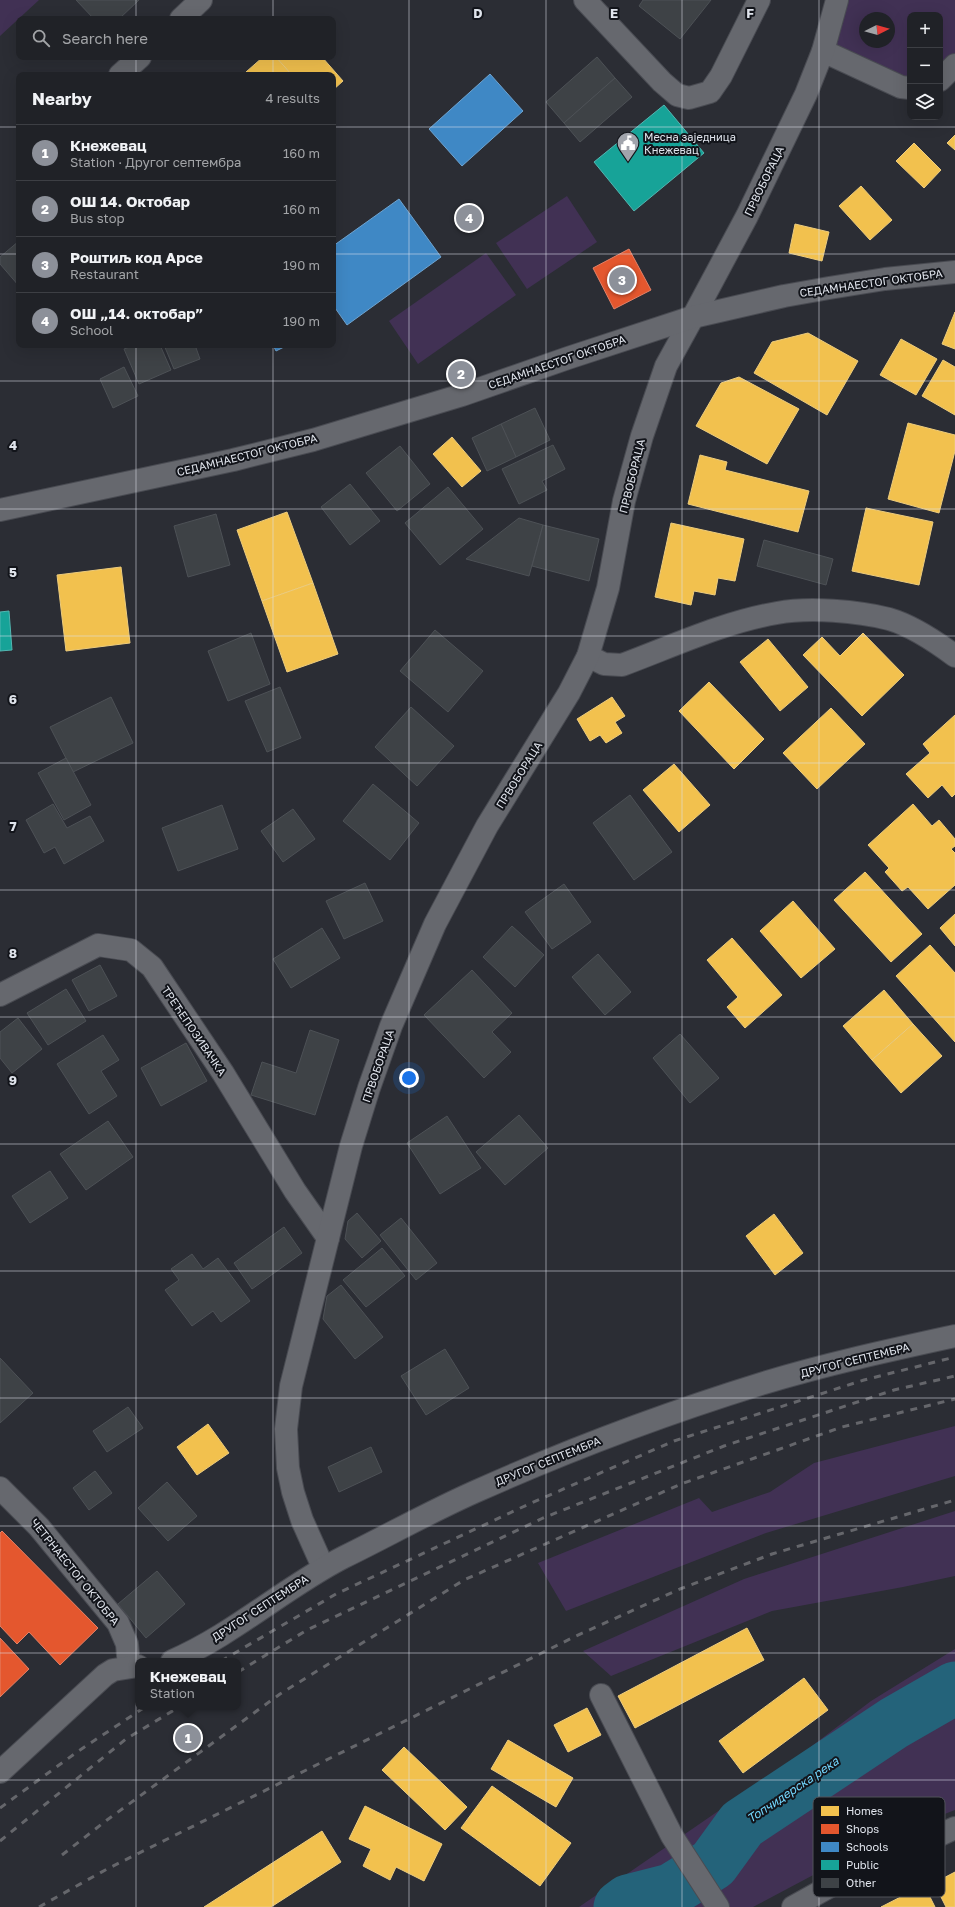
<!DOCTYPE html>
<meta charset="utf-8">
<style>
:root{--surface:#202227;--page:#2d2f33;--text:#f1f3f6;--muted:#a2a4a7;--line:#3d3f44;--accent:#8c9099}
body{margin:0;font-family:"Golos Text",sans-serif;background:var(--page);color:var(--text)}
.controls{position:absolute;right:12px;top:12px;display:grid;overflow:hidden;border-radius:8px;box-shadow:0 4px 16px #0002}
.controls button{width:36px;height:36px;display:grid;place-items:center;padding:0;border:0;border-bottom:1px solid var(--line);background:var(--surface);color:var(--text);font:20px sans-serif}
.compass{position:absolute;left:859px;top:12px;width:36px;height:36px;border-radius:50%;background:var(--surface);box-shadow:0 4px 16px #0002;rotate:84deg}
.you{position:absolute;left:409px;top:1078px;width:14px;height:14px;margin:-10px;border:3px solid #fff;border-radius:50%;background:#1a73e8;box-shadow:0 0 0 6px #1a73e833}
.badge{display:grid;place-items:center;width:26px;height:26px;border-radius:50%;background:var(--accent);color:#fff;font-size:13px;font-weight:700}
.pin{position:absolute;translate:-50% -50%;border:2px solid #fff;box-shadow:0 1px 4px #0006}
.popup{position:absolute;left:135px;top:1658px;width:106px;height:52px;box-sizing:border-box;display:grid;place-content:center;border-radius:8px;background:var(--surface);filter:drop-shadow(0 1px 3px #0005);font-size:13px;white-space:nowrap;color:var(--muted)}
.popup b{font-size:15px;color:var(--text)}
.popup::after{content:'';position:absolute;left:50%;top:100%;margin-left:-8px;border:8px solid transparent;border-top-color:var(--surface)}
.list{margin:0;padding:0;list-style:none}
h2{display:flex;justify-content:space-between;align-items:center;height:52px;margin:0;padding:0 16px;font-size:17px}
h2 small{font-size:13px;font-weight:400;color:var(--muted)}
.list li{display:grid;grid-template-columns:26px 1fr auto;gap:12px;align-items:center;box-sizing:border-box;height:56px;padding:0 16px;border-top:1px solid var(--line)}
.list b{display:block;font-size:15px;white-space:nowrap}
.list p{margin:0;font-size:13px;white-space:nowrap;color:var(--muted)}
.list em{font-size:13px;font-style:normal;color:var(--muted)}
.icon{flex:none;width:22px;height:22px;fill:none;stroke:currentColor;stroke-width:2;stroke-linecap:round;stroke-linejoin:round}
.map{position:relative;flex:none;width:955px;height:1907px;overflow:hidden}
.search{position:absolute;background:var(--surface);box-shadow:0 4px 16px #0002;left:16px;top:16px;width:320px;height:44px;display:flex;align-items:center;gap:10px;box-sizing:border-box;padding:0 14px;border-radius:8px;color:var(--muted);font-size:15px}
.panel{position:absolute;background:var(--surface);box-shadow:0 4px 16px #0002;left:16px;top:72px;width:320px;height:276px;border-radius:8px}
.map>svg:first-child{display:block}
.green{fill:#413154;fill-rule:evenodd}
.homes{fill:#f2c14e;stroke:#edcc7d}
.shops{fill:#e4572e;stroke:#e38167}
.schools{fill:#3f88c5;stroke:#6fa4d1}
.public{fill:#17a398;stroke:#53b6b1}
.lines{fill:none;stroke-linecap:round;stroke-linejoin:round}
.river{stroke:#24637a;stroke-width:53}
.building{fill:#3e4246;stroke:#4d5156}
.minor-casing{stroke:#494b52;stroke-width:24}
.tertiary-casing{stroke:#494b52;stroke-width:24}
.secondary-casing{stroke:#494b52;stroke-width:24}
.minor{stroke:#66686e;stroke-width:22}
.tertiary{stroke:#66686e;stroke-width:22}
.secondary{stroke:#66686e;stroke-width:22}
.rail{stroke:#65666b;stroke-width:3;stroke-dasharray:7 7;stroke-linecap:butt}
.grid{fill:none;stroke:#e0e4ec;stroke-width:1;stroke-opacity:0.55}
.labels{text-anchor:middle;stroke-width:4;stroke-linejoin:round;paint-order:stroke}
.poi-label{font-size:11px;fill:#e0e4ec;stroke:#12141a;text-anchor:start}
.street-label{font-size:11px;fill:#e0e4ec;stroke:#12141a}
.water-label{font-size:12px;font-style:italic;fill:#74d8ff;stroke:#12141a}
.key{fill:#12141a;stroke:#505259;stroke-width:1}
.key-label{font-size:11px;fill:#e0e4ec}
.grid-label{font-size:13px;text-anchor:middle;font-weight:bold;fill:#e0e4ec;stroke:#12141a;stroke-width:4;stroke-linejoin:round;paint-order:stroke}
</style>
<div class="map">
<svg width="955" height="1907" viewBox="0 0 955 1907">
<rect width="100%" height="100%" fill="#2b2d34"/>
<g class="green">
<polygon points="0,0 39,0 0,36"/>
<path d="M 837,0 L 955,0 L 955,64 L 940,77 L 940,15 L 910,15 L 910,82 L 823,51 ZM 865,18 L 889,18 L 889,42 L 865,42 Z"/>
<polygon points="567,196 597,242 527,289 496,243"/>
<polygon points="486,253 516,295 418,364 389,321"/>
<polygon points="955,1426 955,1476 766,1533 566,1611 538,1563 699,1498 712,1512 770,1492 814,1463"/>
<polygon points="955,1511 955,1576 903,1587 772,1611 611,1676 583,1651 744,1579"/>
<polygon points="955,1649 955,1672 818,1758 839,1767 955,1694 955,1810 921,1823 834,1864 753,1907 579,1907 804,1752 871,1701"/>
</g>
<g class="homes">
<polygon points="263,57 276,57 292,75 249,75 246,72"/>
<polygon points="276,57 322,57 343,81 333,90 333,75 292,75"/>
<polygon points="955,135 955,150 947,143"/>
<polygon points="914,143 941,170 924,188 896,161"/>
<polygon points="861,186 892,220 870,240 839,206"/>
<polygon points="795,224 829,232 822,261 789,253"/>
<polygon points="955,312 955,349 942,344"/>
<polygon points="808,333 858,361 827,415 754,373 772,342"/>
<polygon points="901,339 937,359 916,395 880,375"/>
<polygon points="943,360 955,367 955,415 922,396"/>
<polygon points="739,377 799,409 767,464 696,426 721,383"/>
<polygon points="908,423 955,435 955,451 939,513 888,499"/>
<polygon points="452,437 481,471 462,487 433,454"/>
<polygon points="700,455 727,462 725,470 809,491 798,532 688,504"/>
<polygon points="866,508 933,522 919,585 852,571"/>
<polygon points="287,512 313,583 262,601 237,530"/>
<polygon points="671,523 744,539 735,581 718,578 715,595 694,591 691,605 655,597"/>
<polygon points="121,567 130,643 66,651 57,575"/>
<polygon points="313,583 338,654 287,672 262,601"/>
<polygon points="863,633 904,675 862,716 803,655 822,637 840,656"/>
<polygon points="768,639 808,687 780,711 740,662"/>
<polygon points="709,682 764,739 734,769 679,711"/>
<polygon points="612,697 625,716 615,722 622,733 606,743 600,735 590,741 577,719"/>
<polygon points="831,708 865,744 817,789 783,753"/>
<polygon points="955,715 955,794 952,797 942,785 928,798 906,774 930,753 923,744"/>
<polygon points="674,764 710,805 679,832 643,790"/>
<polygon points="913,804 932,826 939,820 955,839 955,846 951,849 955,853 955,885 928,909 908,887 902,891 885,872 889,868 868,845"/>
<polygon points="865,872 922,934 891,962 834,900"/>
<polygon points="793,901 835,949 801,978 760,931"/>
<polygon points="955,914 955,946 940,928"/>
<polygon points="732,938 782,995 745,1028 727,1007 738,997 707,960"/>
<polygon points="930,945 955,973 955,1042 896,976"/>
<polygon points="884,990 913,1024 872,1060 843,1026"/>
<polygon points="913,1024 942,1056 901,1093 872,1060"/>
<polygon points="774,1214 803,1253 775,1275 746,1236"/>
<polygon points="208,1424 229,1453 197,1475 177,1447"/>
<polygon points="747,1628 764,1660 635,1728 618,1696"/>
<polygon points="804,1678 828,1710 743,1773 719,1741"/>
<polygon points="587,1708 601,1735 568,1752 554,1725"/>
<polygon points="508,1740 573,1778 556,1807 491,1769"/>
<polygon points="404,1747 467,1807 445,1830 382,1770"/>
<polygon points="492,1786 571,1843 540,1886 461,1828"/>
<polygon points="365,1806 442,1844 424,1881 396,1867 390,1880 363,1866 371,1849 349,1839"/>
<polygon points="322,1831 341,1862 271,1907 204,1907"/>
<polygon points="955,1872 955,1907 946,1907 934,1883"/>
<polygon points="924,1885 935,1907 881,1907"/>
</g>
<g class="shops">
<polygon points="629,249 651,290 614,309 593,268"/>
<polygon points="2,1531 98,1628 60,1665 29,1632 17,1644 0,1626 0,1533"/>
<polygon points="0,1638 29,1669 0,1697"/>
</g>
<g class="schools">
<polygon points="490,74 523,111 462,166 429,129"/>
<polygon points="399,199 441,257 347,325 333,305 333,246"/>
<polygon points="273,345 288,345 276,351"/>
</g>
<g class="public">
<polygon points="664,105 704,153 634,211 594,162"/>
<polygon points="9,611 12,650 0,651 0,612"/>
</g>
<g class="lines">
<polyline class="river" points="620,1907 628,1901 671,1890 713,1864 742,1824 894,1723 955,1688"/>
</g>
<g class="building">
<polygon points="76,0 139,0 119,19 94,19"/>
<polygon points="643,0 711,0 680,39 639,6"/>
<polygon points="597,57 615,78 564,123 546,102"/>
<polygon points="615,78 632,97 580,142 564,123"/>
<polygon points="19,241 19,286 0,264 0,257"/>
<polygon points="135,345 160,345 171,370 139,384 124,349"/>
<polygon points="164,345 195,345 200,359 174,369"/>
<polygon points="124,367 138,396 113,408 100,379"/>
<polygon points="535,408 550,440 516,457 501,424"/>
<polygon points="501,424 516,457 487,471 472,438"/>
<polygon points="553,445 565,469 542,481 547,490 519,504 502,469"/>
<polygon points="400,446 430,484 397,511 366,473"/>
<polygon points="350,484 380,521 350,545 321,507"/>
<polygon points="448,487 483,529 440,565 405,523"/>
<polygon points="216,514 230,565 188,577 174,526"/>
<polygon points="519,518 543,525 529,576 466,559"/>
<polygon points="543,525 599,539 589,581 532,566"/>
<polygon points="764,540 833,559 826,585 757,566"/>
<polygon points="435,630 483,671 448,712 400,671"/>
<polygon points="251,633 270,684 228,701 208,651"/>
<polygon points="280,687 301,738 267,752 245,701"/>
<polygon points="111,697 133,743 73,772 50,727"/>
<polygon points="411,707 454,746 417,786 375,747"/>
<polygon points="66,758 91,805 64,820 38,773"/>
<polygon points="373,784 419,823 390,860 343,821"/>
<polygon points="630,795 672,852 634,880 593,823"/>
<polygon points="53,804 67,828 90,816 104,841 64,864 55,847 44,853 26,820"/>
<polygon points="222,805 238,849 178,871 162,828"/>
<polygon points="293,809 315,839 283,862 261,831"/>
<polygon points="365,883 383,921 344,939 326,901"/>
<polygon points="564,884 591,922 552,949 525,912"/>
<polygon points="512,926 544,955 515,987 483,957"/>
<polygon points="322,928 340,958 291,988 273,959"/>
<polygon points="598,954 631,992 605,1015 572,977"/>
<polygon points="100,965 117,996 89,1011 72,980"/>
<polygon points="472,970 512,1013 492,1032 511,1052 484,1078 424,1015"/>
<polygon points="66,989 86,1021 48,1045 27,1013"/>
<polygon points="18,1018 42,1049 12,1073 0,1058 0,1032"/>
<polygon points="310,1030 339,1040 315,1115 251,1095 262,1062 296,1073"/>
<polygon points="680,1034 719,1078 690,1103 653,1058"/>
<polygon points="103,1035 119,1060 101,1071 117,1096 89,1114 57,1064"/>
<polygon points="186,1043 207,1081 161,1106 141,1068"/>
<polygon points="519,1115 548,1148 505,1185 476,1152"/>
<polygon points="447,1116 481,1168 440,1194 407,1143"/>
<polygon points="108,1121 133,1157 86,1190 60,1154"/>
<polygon points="50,1171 68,1198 30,1223 12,1196"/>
<polygon points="357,1213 381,1241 362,1258 345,1239 348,1221"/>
<polygon points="401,1218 437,1263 416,1280 380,1235"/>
<polygon points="284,1227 302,1253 252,1289 234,1263"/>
<polygon points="382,1248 405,1276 366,1307 343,1280"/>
<polygon points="192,1254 203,1269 218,1258 250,1301 221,1322 213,1311 192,1326 165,1290 179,1280 171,1269"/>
<polygon points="341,1285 383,1337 355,1359 323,1319 327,1296"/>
<polygon points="445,1349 469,1388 426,1415 401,1376"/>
<polygon points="0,1358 33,1393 0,1423"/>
<polygon points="128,1407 143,1428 107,1452 93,1431"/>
<polygon points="371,1447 382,1472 339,1492 328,1467"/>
<polygon points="95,1471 112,1493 89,1510 73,1488"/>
<polygon points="167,1482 197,1516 168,1541 138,1508"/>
<polygon points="157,1571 185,1604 146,1638 118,1604"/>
</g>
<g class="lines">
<g class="minor-casing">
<g id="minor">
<polyline points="585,0 662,82 677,95 689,98 710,92 721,76 759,0"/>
<polyline points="181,19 201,0"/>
<polyline points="823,51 901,87 910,88"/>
<polyline points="120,75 140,57"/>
<polyline points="940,80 955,65"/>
<path d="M 588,656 L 604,664 L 622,665 C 673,646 724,622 777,613 C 809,607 858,611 889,619 C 913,626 935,641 955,656"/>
<polyline points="0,995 98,945 131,950 152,967 223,1073 295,1191 328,1238"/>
<polyline points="0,1488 39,1527 118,1623 127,1644 129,1667"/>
<polyline points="323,1567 302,1520 293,1492 288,1468 286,1429 291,1386 351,1146 369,1088 391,1026 435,924 487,826 569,693 588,656 608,588 624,501 642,436 666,366 693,317"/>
<path d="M 172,1661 C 233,1635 285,1587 344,1557 C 389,1535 433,1510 479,1490 C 571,1449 667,1413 764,1383 C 826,1364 891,1350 955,1336"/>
<polyline points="601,1695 672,1836 718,1907"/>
<polyline points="0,1772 105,1675 113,1670 138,1666"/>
</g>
</g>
<g class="tertiary-casing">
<g id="tertiary">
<polyline points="693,317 747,216 806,94 823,51 837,0"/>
<polyline points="0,510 233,460 313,440 462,395 568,358 693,317 784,296 829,288 885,279 955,272"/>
</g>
</g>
<g class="secondary-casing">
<polyline id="secondary" points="793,1907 836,1883 955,1828"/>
</g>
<use href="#minor" class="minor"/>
<use href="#tertiary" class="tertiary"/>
<use href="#secondary" class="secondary"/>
<g class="rail">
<polyline points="221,1661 336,1594 529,1504 674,1441 864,1380 955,1357"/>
<polyline points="238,1672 307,1630 543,1518 724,1446 894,1390 955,1376"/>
<polyline points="0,1808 77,1752 145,1707"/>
<polyline points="0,1841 126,1739 179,1707"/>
<polyline points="62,1855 107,1820 280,1694 464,1580 681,1484 842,1427 955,1399"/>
<polyline points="39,1907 107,1869 576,1636 680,1589 772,1554 955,1500"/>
</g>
</g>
<path class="grid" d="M 136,0 L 136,19M 273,0 L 273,19M 409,0 L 409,1907M 546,0 L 546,1907M 682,0 L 682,1907M 819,0 L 819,1907M 136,57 L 136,75M 273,57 L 273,75M 0,127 L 19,127M 333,127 L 955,127M 0,254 L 19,254M 333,254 L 955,254M 136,345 L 136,1907M 273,345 L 273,1907M 0,381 L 955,381M 0,509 L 955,509M 0,636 L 955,636M 0,763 L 955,763M 0,890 L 955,890M 0,1017 L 955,1017M 0,1144 L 955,1144M 0,1271 L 955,1271M 0,1398 L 955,1398M 0,1526 L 955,1526M 0,1653 L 955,1653M 0,1780 L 955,1780"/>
<defs>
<g id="civic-pin" transform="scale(1.15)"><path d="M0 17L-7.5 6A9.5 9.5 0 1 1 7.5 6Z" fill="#a1a4ac" stroke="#12141a"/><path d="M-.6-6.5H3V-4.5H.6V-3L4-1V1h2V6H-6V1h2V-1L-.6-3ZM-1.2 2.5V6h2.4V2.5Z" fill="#fff"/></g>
</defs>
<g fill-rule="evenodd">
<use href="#civic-pin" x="628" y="143"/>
</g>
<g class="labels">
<g class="poi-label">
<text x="644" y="141">Месна заједница<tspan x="644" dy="13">Кнежевац</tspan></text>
</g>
<g class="street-label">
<text transform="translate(764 181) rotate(-64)" y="4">ПРВОБОРАЦА</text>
<text transform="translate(871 283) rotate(-8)" y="4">СЕДАМНАЕСТОГ ОКТОБРА</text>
<text transform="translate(557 362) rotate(-19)" y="4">СЕДАМНАЕСТОГ ОКТОБРА</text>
<text transform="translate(247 455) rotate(-14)" y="4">СЕДАМНАЕСТОГ ОКТОБРА</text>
<text transform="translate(632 476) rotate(-76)" y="4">ПРВОБОРАЦА</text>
<text transform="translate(519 775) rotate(-58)" y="4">ПРВОБОРАЦА</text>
<text transform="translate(194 1031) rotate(56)" y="4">ТРЕЋЕПОЗИВАЧКА</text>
<text transform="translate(378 1066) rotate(-71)" y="4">ПРВОБОРАЦА</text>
<text transform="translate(855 1360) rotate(-14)" y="4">ДРУГОГ СЕПТЕМБРА</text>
<text transform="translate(548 1461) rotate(-22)" y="4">ДРУГОГ СЕПТЕМБРА</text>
<text transform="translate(75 1572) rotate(51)" y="4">ЧЕТРНАЕСТОГ ОКТОБРА</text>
<text transform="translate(260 1608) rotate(-33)" y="4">ДРУГОГ СЕПТЕМБРА</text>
</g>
<g class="water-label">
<text transform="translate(793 1790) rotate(-34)" y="4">Топчидерска река</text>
</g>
</g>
<rect x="813" y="1797" width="132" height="100" rx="6" class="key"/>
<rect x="821" y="1806" width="18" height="10" fill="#f2c14e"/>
<rect x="821" y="1824" width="18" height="10" fill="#e4572e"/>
<rect x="821" y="1842" width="18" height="10" fill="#3f88c5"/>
<rect x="821" y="1860" width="18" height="10" fill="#17a398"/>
<rect x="821" y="1878" width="18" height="10" fill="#3e4246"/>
<g class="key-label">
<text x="846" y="1815">Homes</text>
<text x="846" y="1833">Shops</text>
<text x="846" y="1851">Schools</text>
<text x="846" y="1869">Public</text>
<text x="846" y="1887">Other</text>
</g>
<g class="grid-label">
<text x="478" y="18">D</text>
<text x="614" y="18">E</text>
<text x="750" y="18">F</text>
<text x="13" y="450">4</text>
<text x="13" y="577">5</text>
<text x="13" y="704">6</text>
<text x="13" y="831">7</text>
<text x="13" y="958">8</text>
<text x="13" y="1085">9</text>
</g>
</svg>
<div class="controls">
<button>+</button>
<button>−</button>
<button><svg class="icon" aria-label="layers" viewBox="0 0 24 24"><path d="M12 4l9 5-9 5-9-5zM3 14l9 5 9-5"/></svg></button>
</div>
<svg class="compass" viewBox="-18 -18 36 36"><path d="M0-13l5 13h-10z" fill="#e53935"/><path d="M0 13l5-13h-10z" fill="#a2a4a7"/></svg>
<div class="you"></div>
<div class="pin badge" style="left:188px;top:1738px">1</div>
<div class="popup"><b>Кнежевац</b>Station</div>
<div class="pin badge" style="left:461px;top:374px">2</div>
<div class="pin badge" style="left:622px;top:280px">3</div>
<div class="pin badge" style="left:469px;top:218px">4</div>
<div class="search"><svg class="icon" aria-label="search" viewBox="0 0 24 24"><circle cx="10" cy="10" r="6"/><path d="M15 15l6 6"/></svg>Search here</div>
<section class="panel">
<h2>Nearby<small>4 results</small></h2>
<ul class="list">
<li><span class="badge">1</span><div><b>Кнежевац</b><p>Station · Другог септембра</p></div><em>160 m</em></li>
<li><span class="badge">2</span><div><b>ОШ 14. Октобар</b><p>Bus stop</p></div><em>160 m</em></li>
<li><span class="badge">3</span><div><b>Роштиљ код Арсе</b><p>Restaurant</p></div><em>190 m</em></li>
<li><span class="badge">4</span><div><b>ОШ „14. октобар”</b><p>School</p></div><em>190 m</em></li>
</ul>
</section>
</div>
